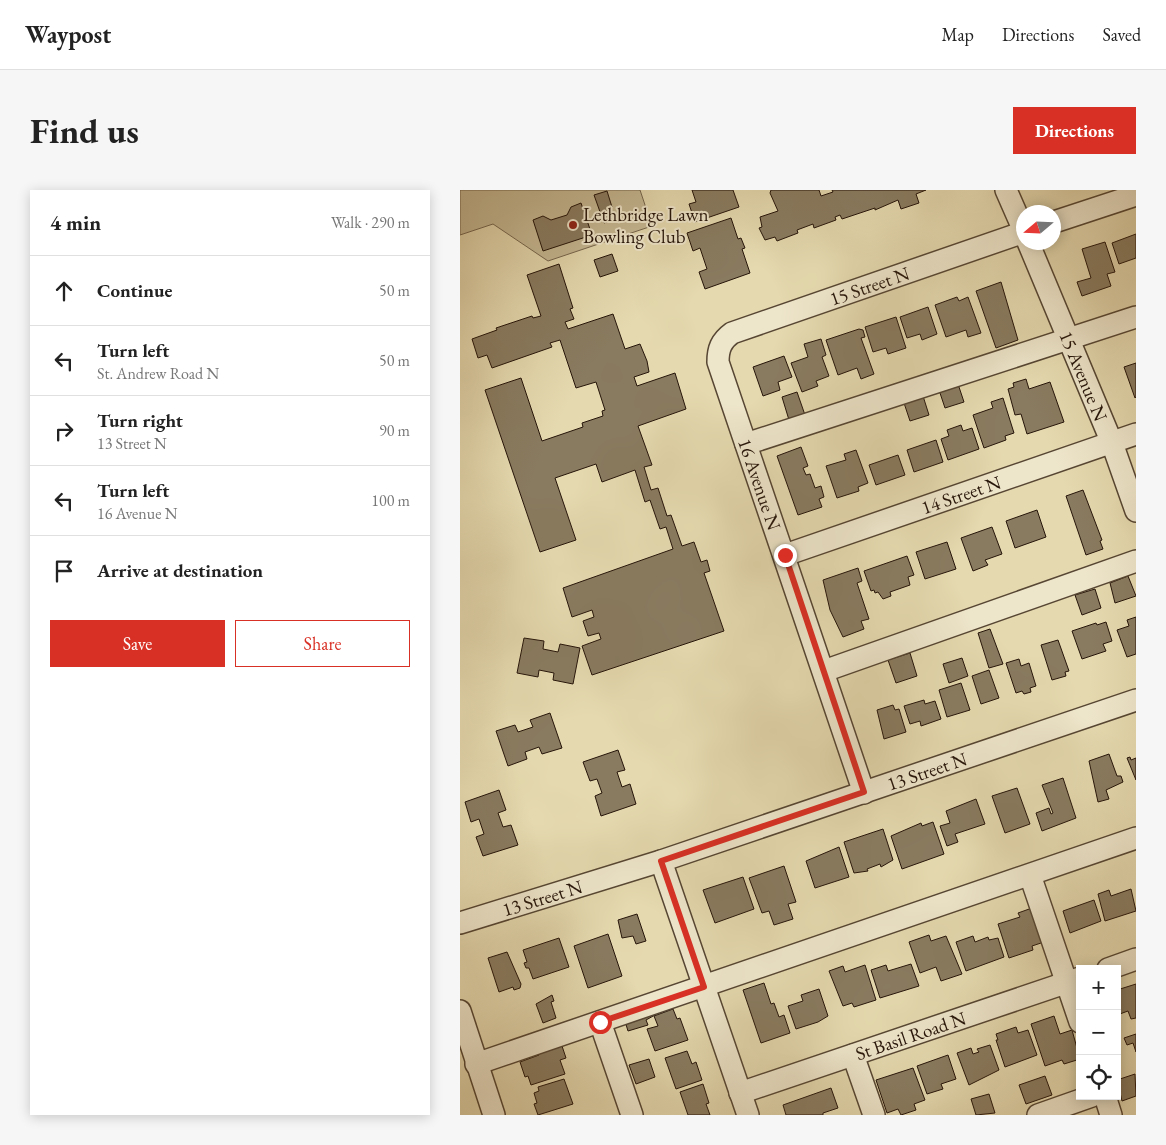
<!DOCTYPE html>
<meta charset="utf-8">
<style>
:root{--surface:#fff;--page:#f6f6f6;--text:#222;--muted:#767676;--line:#e0e0e0;--accent:#d93025}
body{margin:0;font-family:"EB Garamond",serif;background:var(--page);color:var(--text)}
.controls{position:absolute;right:15px;bottom:15px;display:grid;overflow:hidden;border-radius:0px;box-shadow:0 2px 12px #0003}
.controls button{width:45px;height:45px;display:grid;place-items:center;padding:0;border:0;border-bottom:1px solid var(--line);background:var(--surface);color:var(--text);font:25px sans-serif}
.compass{position:absolute;left:556px;top:15px;width:45px;height:45px;border-radius:50%;background:var(--surface);box-shadow:0 2px 12px #0003;rotate:251deg}
.stop{position:absolute;width:15px;height:15px;margin:-11px;border:4px solid #d93025;border-radius:50%;background:#fff}
.stop.end{background:#d93025;border-color:#fff;box-shadow:0 1px 5px #0008}
.list{margin:0;padding:0;list-style:none}
h2{display:flex;justify-content:space-between;align-items:center;height:65px;margin:0;padding:0 20px;font-size:21px}
h2 small{font-size:16px;font-weight:400;color:var(--muted)}
.list li{display:grid;grid-template-columns:32px 1fr auto;gap:15px;align-items:center;box-sizing:border-box;height:70px;padding:0 20px;border-top:1px solid var(--line)}
.list b{display:block;font-size:19px;white-space:nowrap}
.list p{margin:0;font-size:16px;white-space:nowrap;color:var(--muted)}
.list em{font-size:16px;font-style:normal;color:var(--muted)}
.actions{display:flex;gap:10px;padding:15px 20px}
.actions a{flex:1;padding:11px 0;border:1px solid var(--accent);border-radius:0px;text-align:center;font-size:18px;color:var(--accent)}
.actions .main{background:var(--accent);color:#fff}
.icon{flex:none;width:28px;height:28px;fill:none;stroke:currentColor;stroke-width:2;stroke-linecap:round;stroke-linejoin:round}
.map{position:relative;flex:none;width:676px;height:925px;overflow:hidden;border-radius:0px}
header{display:flex;align-items:center;gap:30px;box-sizing:border-box;height:70px;padding:0 25px;background:var(--surface);border-bottom:1px solid var(--line)}
header strong{font-size:24px}
nav{display:flex;gap:28px;margin-inline-start:auto;font-size:18px}
.intro{display:flex;align-items:center;justify-content:space-between;box-sizing:border-box;height:120px;padding:0 30px}
h1{margin:0;font-size:35px}
.button{padding:12px 22px;border-radius:0px;background:var(--accent);color:#fff;font-size:18px;font-weight:700}
main{display:flex;gap:30px;padding:0 30px}
aside{flex:1;background:var(--surface);border-radius:0px;box-shadow:0 2px 12px #0003}
.map>svg:first-child{display:block}
.green{fill:#c5b893;stroke:#76664e}
.building{fill:#897b60;stroke:#26150a}
.lines{fill:none;stroke-linecap:round;stroke-linejoin:round}
.minor-casing{stroke:#564633;stroke-width:24}
.minor{stroke:#eee6cb;stroke-width:21}
.route{stroke:#d93025;stroke-width:6}
.poi-dot{fill:#8f2418;stroke:#eee6cb;stroke-width:2}
.labels{text-anchor:middle;stroke-width:4;stroke-linejoin:round;paint-order:stroke}
.poi-label{font-size:19px;fill:#26150a;stroke:#eee6cb;text-anchor:start}
.street-label{font-size:19px;fill:#26150a;stroke:#eee6cb}
</style>
<header>
<strong>Waypost</strong>
<nav><a>Map</a><a>Directions</a><a>Saved</a></nav>
</header>
<div class="intro"><h1>Find us</h1><a class="button">Directions</a></div>
<main>
<aside>
<h2>4 min<small>Walk · 290 m</small></h2>
<ul class="list">
<li><svg class="icon" aria-label="ahead" viewBox="0 0 24 24"><path d="M12 20V5M6 11l6-6 6 6"/></svg><div><b>Continue</b></div><em>50 m</em></li>
<li><svg class="icon" aria-label="left" viewBox="0 0 24 24"><path d="M17 20v-9H6M10 6l-5 5 5 5"/></svg><div><b>Turn left</b><p>St. Andrew Road N</p></div><em>50 m</em></li>
<li><svg class="icon" aria-label="right" viewBox="0 0 24 24"><path d="M7 20v-9h11M14 6l5 5-5 5"/></svg><div><b>Turn right</b><p>13 Street N</p></div><em>90 m</em></li>
<li><svg class="icon" aria-label="left" viewBox="0 0 24 24"><path d="M17 20v-9H6M10 6l-5 5 5 5"/></svg><div><b>Turn left</b><p>16 Avenue N</p></div><em>100 m</em></li>
<li><svg class="icon" aria-label="arrive" viewBox="0 0 24 24"><path d="M6 21V4h12l-3 4 3 4H6"/></svg><div><b>Arrive at destination</b></div></li>
</ul>
<div class="actions"><a class="main">Save</a><a>Share</a></div>
</aside>
<div class="map">
<svg width="676" height="925" viewBox="0 0 676 925">
<rect width="100%" height="100%" fill="#e5d9af"/>
<filter id="stains"><feTurbulence type="fractalNoise" baseFrequency=".004" numOctaves="4"/><feColorMatrix values="0 0 0 0 .2 0 0 0 0 .09 0 0 0 0 .02 0 0 0 .5 -.17"/></filter>
<radialGradient id="worn" r=".72"><stop offset=".6" stop-color="#630" stop-opacity="0"/><stop offset="1" stop-color="#630" stop-opacity=".3"/></radialGradient>
<polygon class="green" points="0,0 180,0 192,36 88,71 33,34 0,45"/>
<g class="building">
<polygon points="232,0 273,0 279,17 235,32 229,14 236,12"/>
<polygon points="311,0 359,0 361,6 373,2 372,0 466,0 456,4 459,13 441,19 438,10 415,20 415,18 382,29 380,25 375,27 376,30 354,38 353,34 337,40 338,43 317,51 315,47 305,50 299,38 302,37 300,27 318,21 310,3"/>
<polygon points="147,1 152,17 148,18 152,30 144,33 134,5"/>
<polygon points="121,13 132,45 83,61 73,30 83,26 91,30 107,25 111,17"/>
<polygon points="271,28 278,49 281,48 285,58 282,59 290,83 245,99 239,82 247,79 240,58 233,61 227,43"/>
<polygon points="676,44 676,68 659,74 652,53"/>
<polygon points="645,52 655,82 647,84 651,96 622,106 617,92 631,88 622,59"/>
<polygon points="152,64 158,81 140,87 134,70"/>
<polygon points="99,74 113,118 110,119 114,129 105,132 108,139 153,124 165,159 180,154 187,171 189,182 174,187 177,196 215,183 226,219 178,236 192,275 184,277 191,300 198,298 207,326 211,325 222,356 234,352 241,372 247,370 250,381 244,383 264,441 132,485 122,456 141,449 139,443 128,446 123,431 134,427 132,420 112,427 103,398 213,359 206,337 200,339 190,310 185,312 175,280 142,292 136,274 95,288 116,350 80,362 25,200 61,188 82,251 123,237 122,233 143,226 142,221 145,220 136,192 116,198 100,150 90,153 92,157 32,178 27,165 18,168 12,149 37,140 36,138 72,126 73,128 81,126 67,85"/>
<polygon points="541,92 558,150 536,158 516,101"/>
<polygon points="497,107 499,111 508,107 521,143 508,147 506,140 486,147 475,115"/>
<polygon points="468,117 477,144 462,150 460,144 447,148 440,127"/>
<polygon points="436,127 446,158 428,164 426,158 413,162 405,137"/>
<polygon points="399,139 403,140 405,147 401,148 414,184 401,189 397,178 378,185 366,150"/>
<polygon points="361,149 366,165 362,167 369,186 356,191 358,196 342,202 331,173 348,167 344,154"/>
<polygon points="324,166 332,187 318,192 320,200 303,206 293,177"/>
<polygon points="676,173 676,207 675,208 664,177"/>
<polygon points="566,189 569,199 590,192 604,232 567,244 561,224 555,225 548,199 554,197 553,193"/>
<polygon points="498,194 504,212 485,218 479,200"/>
<polygon points="337,202 345,225 329,230 322,207"/>
<polygon points="463,206 469,225 450,231 444,213"/>
<polygon points="543,208 554,243 545,246 546,250 524,258 513,225 533,218 531,212"/>
<polygon points="501,235 503,241 512,238 519,259 488,270 481,249 489,246 487,240"/>
<polygon points="476,250 483,272 454,282 447,260"/>
<polygon points="341,257 348,276 343,278 346,285 350,284 355,298 361,296 364,307 359,309 362,317 338,325 317,266"/>
<polygon points="396,260 408,293 398,297 399,301 377,308 366,276 386,270 384,264"/>
<polygon points="438,265 445,285 416,295 409,275"/>
<polygon points="623,300 642,350 640,351 643,359 626,365 606,306"/>
<polygon points="577,320 586,347 555,358 546,331"/>
<polygon points="532,337 542,364 525,370 528,375 513,381 501,348"/>
<polygon points="487,352 496,379 465,389 456,362"/>
<polygon points="447,366 454,385 448,387 450,395 430,402 431,406 423,409 418,402 415,403 414,400 411,401 404,381"/>
<polygon points="398,378 402,391 397,393 409,429 401,431 404,439 383,447 370,420 363,390"/>
<polygon points="668,386 676,406 655,413 650,393"/>
<polygon points="635,399 641,418 622,425 615,405"/>
<polygon points="676,427 676,464 667,467 657,440 669,436 667,430"/>
<polygon points="646,432 652,451 643,454 646,461 622,469 612,441 636,433 637,435"/>
<polygon points="530,439 543,474 529,478 518,443"/>
<polygon points="64,448 84,451 83,459 98,462 100,454 120,458 113,494 93,490 94,483 79,480 78,487 57,483"/>
<polygon points="598,450 609,481 605,482 606,486 592,490 581,455"/>
<polygon points="450,463 457,486 436,493 428,470"/>
<polygon points="502,468 508,486 489,493 483,474"/>
<polygon points="559,469 561,476 569,473 576,496 570,498 571,502 564,504 562,501 556,503 546,473"/>
<polygon points="529,480 539,508 521,514 512,486"/>
<polygon points="501,493 510,520 487,527 479,500"/>
<polygon points="464,510 465,514 475,511 481,529 461,536 460,531 450,534 444,516"/>
<polygon points="433,515 435,520 439,519 446,542 424,549 417,520"/>
<polygon points="90,523 102,558 82,564 79,557 65,562 67,569 48,576 36,541 55,535 58,542 73,537 70,530"/>
<polygon points="158,560 165,580 157,582 162,597 170,594 176,614 141,626 135,606 142,603 137,589 130,591 123,572"/>
<polygon points="649,564 657,586 661,586 663,592 646,600 649,609 638,612 629,571"/>
<polygon points="670,567 671,570 676,568 676,590 667,568"/>
<polygon points="603,588 616,628 582,641 576,623 589,618 591,624 593,623 582,595"/>
<polygon points="557,598 570,634 545,643 532,606"/>
<polygon points="39,600 46,620 38,623 43,637 51,635 58,655 23,666 16,647 24,644 19,629 11,632 5,612"/>
<polygon points="516,609 525,634 495,644 498,652 487,656 480,636 490,633 486,621"/>
<polygon points="473,632 484,664 442,679 431,646 461,633 462,636"/>
<polygon points="423,639 433,670 421,677 420,674 407,679 408,681 394,683 384,652"/>
<polygon points="379,657 389,687 355,698 346,671"/>
<polygon points="324,676 336,712 328,714 333,729 314,735 309,721 302,723 289,688"/>
<polygon points="283,687 294,719 255,733 243,700"/>
<polygon points="671,699 676,721 645,731 638,704 649,700 651,706"/>
<polygon points="634,710 641,731 610,743 603,721"/>
<polygon points="572,718 584,752 572,756 573,760 549,768 538,734 560,727 558,723"/>
<polygon points="177,724 186,751 176,754 173,746 162,748 158,730"/>
<polygon points="148,744 162,786 128,798 114,756"/>
<polygon points="469,745 471,751 486,746 502,784 481,791 476,777 460,783 449,752"/>
<polygon points="513,746 515,752 528,747 529,750 538,748 544,767 506,781 496,752"/>
<polygon points="99,748 109,777 73,789 69,778 66,778 64,773 67,772 63,760"/>
<polygon points="47,762 61,794 60,798 54,800 53,797 39,802 28,768"/>
<polygon points="451,774 459,796 420,808 411,780 426,775 428,781"/>
<polygon points="405,775 416,810 394,817 392,813 383,816 369,781 383,776 385,782"/>
<polygon points="304,793 311,814 314,813 319,827 324,825 330,843 301,853 283,800"/>
<polygon points="676,794 676,828 671,829 668,821 657,825 657,800"/>
<polygon points="359,799 368,826 358,832 336,839 328,816 343,811 341,805"/>
<polygon points="92,805 94,811 91,812 96,828 83,833 76,814"/>
<polygon points="193,819 195,825 186,830 188,835 168,841 164,828"/>
<polygon points="213,819 217,829 220,828 228,850 195,861 187,839 198,836 194,826"/>
<polygon points="594,826 600,844 612,840 620,869 604,874 602,870 585,876 571,834"/>
<polygon points="556,837 558,843 568,840 577,865 545,877 536,850 538,850 536,844"/>
<polygon points="676,844 676,862 673,853 667,855 664,848"/>
<polygon points="530,855 539,880 509,895 497,863 511,858 513,864 519,862 517,859"/>
<polygon points="102,856 106,868 100,870 105,884 71,895 68,886 65,887 60,872 79,865 78,863"/>
<polygon points="227,861 232,874 236,872 242,890 216,899 205,868"/>
<polygon points="488,865 496,889 481,894 483,899 467,904 457,876"/>
<polygon points="189,869 195,887 176,894 169,875"/>
<polygon points="453,878 465,910 454,914 456,920 441,925 438,919 427,923 416,890"/>
<polygon points="675,884 676,906 662,911 657,890"/>
<polygon points="585,886 592,905 566,914 559,895"/>
<polygon points="104,889 113,914 78,925 74,914 77,913 74,903 79,901 78,897"/>
<polygon points="243,894 249,913 246,914 250,925 228,925 220,902"/>
<polygon points="371,898 378,918 363,923 363,925 326,925 323,915"/>
<polygon points="529,904 535,923 516,925 511,909"/>
</g>
<g class="lines">
<g class="minor-casing">
<g id="minor">
<polyline points="546,0 564,41"/>
<polyline points="594,32 676,5"/>
<path id="s1" d="M 568,52 L 652,253 L 676,321"/>
<polyline points="286,254 676,127"/>
<path id="s2" d="M 325,365 L 676,244"/>
<polyline points="364,481 676,371"/>
<path id="s3" d="M 404,603 L 258,172 C 258,159 261,151 272,143 L 564,42"/>
<polyline points="201,671 288,925"/>
<polyline points="570,685 620,832"/>
<path id="s4" d="M 0,733 L 201,671 L 676,510"/>
<polyline points="648,779 676,769"/>
<polyline points="0,821 34,925"/>
<polyline points="140,832 172,925"/>
<polyline points="393,865 414,925"/>
<polyline points="16,874 676,648"/>
<path id="s5" d="M 280,903 L 620,788"/>
<polyline points="645,906 651,925"/>
<polyline points="578,925 632,906"/>
</g>
</g>
<use href="#minor" class="minor"/>
</g>
<g class="lines">
<polyline class="route" points="140,832 244,797 201,671 404,602 325,365"/>
</g>
<circle class="poi-dot" cx="113" cy="35" r="5"/>
<g class="labels">
<g class="poi-label">
<text x="123" y="31">Lethbridge Lawn<tspan x="123" dy="22">Bowling Club</tspan></text>
</g>
<g class="street-label">
<text dy="7" stroke="none"><textPath href="#s3" startOffset="634">15 Street N</textPath></text>
<text dy="7" stroke="none"><textPath href="#s1" startOffset="145">15 Avenue N</textPath></text>
<text transform="translate(300 294) rotate(71)" y="7">16 Avenue N</text>
<text dy="7" stroke="none"><textPath href="#s2" startOffset="186">14 Street N</textPath></text>
<text dy="7" stroke="none"><textPath href="#s4" startOffset="491">13 Street N</textPath></text>
<text dy="7" stroke="none"><textPath href="#s4" startOffset="86">13 Street N</textPath></text>
<text dy="7" stroke="none"><textPath href="#s5" startOffset="180">St Basil Road N</textPath></text>
</g>
</g>
<rect width="100%" height="100%" filter="url(#stains)"/>
<rect width="100%" height="100%" fill="url(#worn)"/>
</svg>
<div class="controls">
<button>+</button>
<button>−</button>
<button><svg class="icon" aria-label="locate" viewBox="0 0 24 24"><circle cx="12" cy="12" r="6"/><path d="M12 2v4M12 18v4M2 12h4M18 12h4"/></svg></button>
</div>
<svg class="compass" viewBox="-18 -18 36 36"><path d="M0-13l5 13h-10z" fill="#e53935"/><path d="M0 13l5-13h-10z" fill="#767676"/></svg>
<div class="stop" style="left:140px;top:832px"></div>
<div class="stop end" style="left:325px;top:365px"></div>
</div>
</main>
